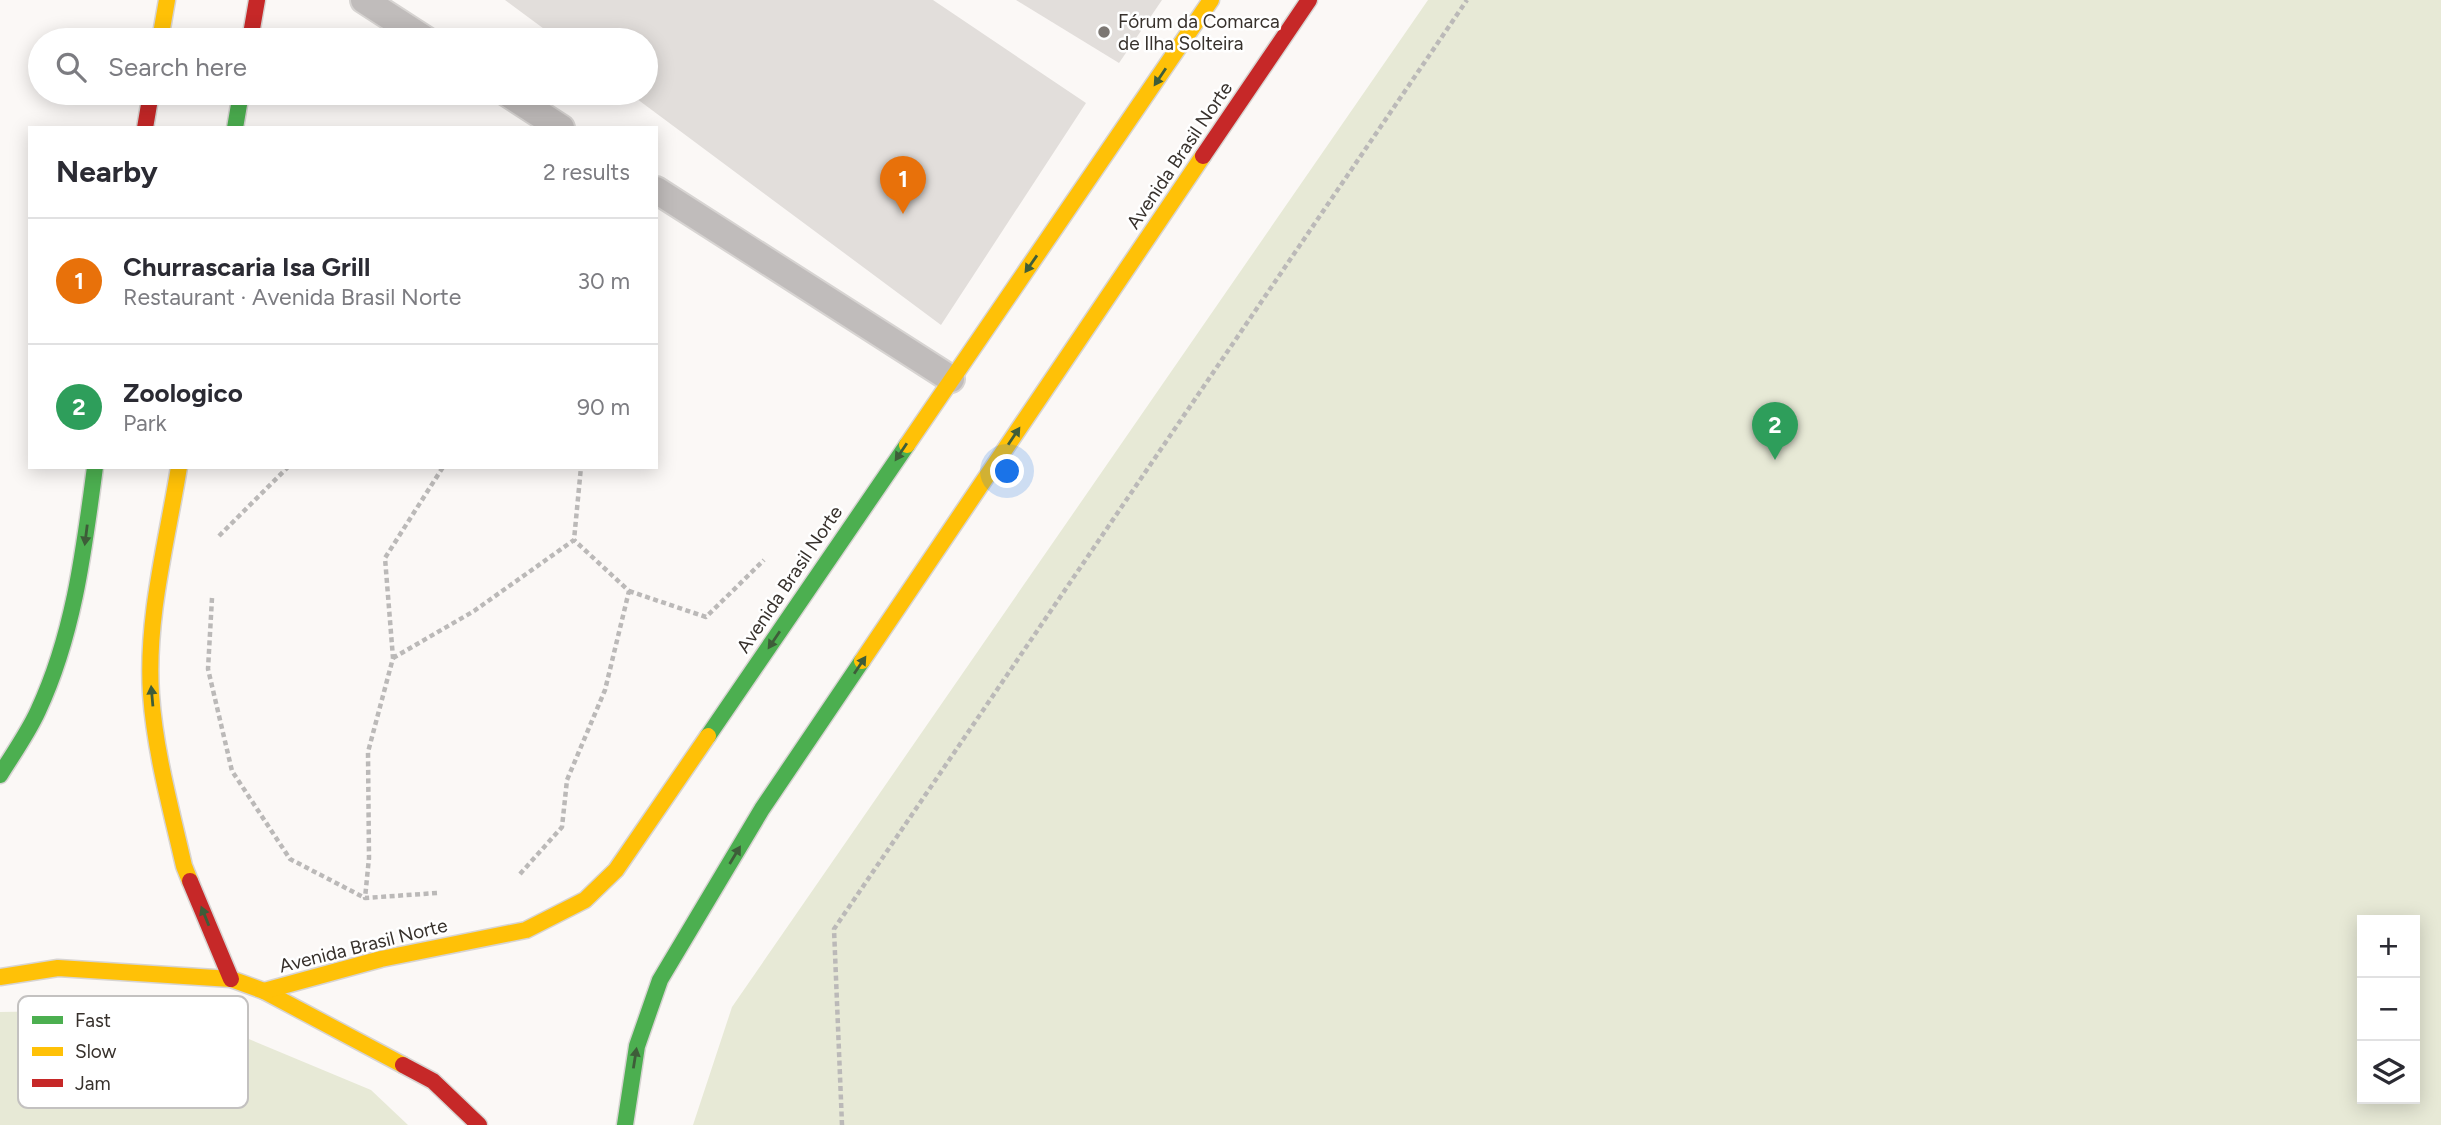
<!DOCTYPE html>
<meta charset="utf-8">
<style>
:root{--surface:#fff;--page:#f2f2f3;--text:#2b2b33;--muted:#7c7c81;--line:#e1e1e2;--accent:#d93025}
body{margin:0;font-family:Figtree,sans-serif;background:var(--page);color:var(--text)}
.controls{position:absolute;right:21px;bottom:21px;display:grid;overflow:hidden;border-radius:0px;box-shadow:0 4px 18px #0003}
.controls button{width:63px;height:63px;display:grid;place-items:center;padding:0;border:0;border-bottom:2px solid var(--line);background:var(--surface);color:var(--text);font:35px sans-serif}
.you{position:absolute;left:1008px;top:472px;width:24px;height:24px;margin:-18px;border:5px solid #fff;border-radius:50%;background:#1a73e8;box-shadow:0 0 0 10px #1a73e833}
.badge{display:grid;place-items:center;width:46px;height:46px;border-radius:50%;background:var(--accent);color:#fff;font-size:23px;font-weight:700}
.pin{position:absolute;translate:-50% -58px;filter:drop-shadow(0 2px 4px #0008)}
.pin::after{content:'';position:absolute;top:37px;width:24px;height:21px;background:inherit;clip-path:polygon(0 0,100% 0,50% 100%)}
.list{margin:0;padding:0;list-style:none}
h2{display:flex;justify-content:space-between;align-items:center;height:91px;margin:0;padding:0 28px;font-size:30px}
h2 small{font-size:23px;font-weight:400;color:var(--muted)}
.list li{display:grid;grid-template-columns:46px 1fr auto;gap:21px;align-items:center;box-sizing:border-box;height:126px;padding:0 28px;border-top:2px solid var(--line)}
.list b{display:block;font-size:26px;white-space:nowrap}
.list p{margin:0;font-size:23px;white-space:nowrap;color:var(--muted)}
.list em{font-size:23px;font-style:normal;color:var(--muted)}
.icon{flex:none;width:38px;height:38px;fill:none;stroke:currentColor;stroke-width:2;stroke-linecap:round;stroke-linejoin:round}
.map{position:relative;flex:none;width:2441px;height:1125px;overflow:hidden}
.search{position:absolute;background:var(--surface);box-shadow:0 4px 18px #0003;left:28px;top:28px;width:630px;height:77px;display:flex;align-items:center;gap:18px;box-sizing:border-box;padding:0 24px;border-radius:38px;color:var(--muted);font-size:26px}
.panel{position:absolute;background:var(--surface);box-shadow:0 4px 18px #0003;left:28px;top:126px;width:630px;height:343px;border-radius:0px}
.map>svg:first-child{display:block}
.green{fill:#e7e9d6;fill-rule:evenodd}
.building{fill:#e2dedb}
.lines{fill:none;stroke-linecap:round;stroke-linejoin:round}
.lane-casing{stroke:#d7d4d2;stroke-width:30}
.fast-casing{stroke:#d7d4d2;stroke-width:19}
.slow-casing{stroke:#d7d4d2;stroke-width:19}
.jam-casing{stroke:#d7d4d2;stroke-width:19}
.path{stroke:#bbb9b8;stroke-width:4.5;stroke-dasharray:5 3.5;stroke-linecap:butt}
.lane{stroke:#c0bcbb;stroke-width:26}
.fast{stroke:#4caf50;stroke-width:16}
.slow{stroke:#ffc107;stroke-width:16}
.jam{stroke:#c62828;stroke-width:16}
.oneway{fill:#3e5d39}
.poi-dot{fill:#7c7773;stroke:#fff;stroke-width:2.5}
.labels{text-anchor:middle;stroke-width:5;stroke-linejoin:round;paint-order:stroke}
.poi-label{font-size:19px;fill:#37312c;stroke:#fff;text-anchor:start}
.street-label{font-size:19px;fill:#37312c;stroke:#fff}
.key{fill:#fff;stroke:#c3c1c0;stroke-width:2}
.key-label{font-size:19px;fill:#37312c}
</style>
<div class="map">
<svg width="2441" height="1125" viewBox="0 0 2441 1125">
<rect width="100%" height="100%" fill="#fbf8f6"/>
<g class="green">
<path d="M 1428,0 L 2441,0 L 2441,1125 L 693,1125 L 732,1007 ZM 2362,920 L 2415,920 L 2415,1099 L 2362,1099 Z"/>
<polygon points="177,1009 371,1090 408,1125 0,1125 0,1012"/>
</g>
<g class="building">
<polygon points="505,0 933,0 1086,103 941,325 629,93 646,93 646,40 559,40"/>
<polygon points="1016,0 1162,0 1119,63"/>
</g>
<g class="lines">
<g class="lane-casing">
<g id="lane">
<polyline points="364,0 426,40"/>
<polyline points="507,93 561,128"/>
<polyline points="656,190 951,379"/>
</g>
</g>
<g class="fast-casing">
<g id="fast">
<polyline points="235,128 241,93"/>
<polyline points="708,736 907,445"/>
<path d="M 0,775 C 13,754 28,733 38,711 C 74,634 84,550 95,467"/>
<polyline points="625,1125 637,1046 660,980 762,809 862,661"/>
</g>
</g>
<g class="slow-casing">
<g id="slow">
<polyline points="160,40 167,0"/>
<polyline points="907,445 1211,0"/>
<path d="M 179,467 C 167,541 146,618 151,694 C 155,752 171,809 184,866 L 190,881"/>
<polyline points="862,661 1203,156"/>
<polyline points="0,977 58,968 231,979 264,991 403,1065"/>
<polyline points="264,991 381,959 526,930 585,900 616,870 708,736"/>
</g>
</g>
<g class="jam-casing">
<g id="jam">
<polyline points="250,40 257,0"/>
<polyline points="145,128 151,93"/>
<polyline points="1203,156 1309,0"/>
<polyline points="190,881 231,979"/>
<polyline points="403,1065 433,1081 479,1125"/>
</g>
</g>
<g class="path">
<polyline points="219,536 288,467"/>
<polyline points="629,591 706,617 764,560"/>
<polyline points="212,598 208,669 232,771 290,859 365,898"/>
<polyline points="393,658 474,611 574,540 581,467"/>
<polyline points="520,874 562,827 567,780 605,690 629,591 574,540"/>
<polyline points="437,893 365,898 369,858 368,752 393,658 385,558 443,467"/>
<polyline points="842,1125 834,929 1467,0"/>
</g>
<use href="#lane" class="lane"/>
<use href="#fast" class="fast"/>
<use href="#slow" class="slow"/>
<use href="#jam" class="jam"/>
</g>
<defs><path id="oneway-solid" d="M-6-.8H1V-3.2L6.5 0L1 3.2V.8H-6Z" transform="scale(1.75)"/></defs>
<g class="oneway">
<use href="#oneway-solid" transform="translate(1160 77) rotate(124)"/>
<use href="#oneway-solid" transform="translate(1031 264) rotate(125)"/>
<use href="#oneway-solid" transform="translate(1014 436) rotate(-56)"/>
<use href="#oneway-solid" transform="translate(901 452) rotate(124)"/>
<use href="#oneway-solid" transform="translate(86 535) rotate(97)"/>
<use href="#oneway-solid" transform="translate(774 640) rotate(124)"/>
<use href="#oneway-solid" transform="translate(860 665) rotate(-56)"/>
<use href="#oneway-solid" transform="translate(152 696) rotate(-95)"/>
<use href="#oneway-solid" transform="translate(735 855) rotate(-59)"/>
<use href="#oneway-solid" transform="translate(205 916) rotate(-112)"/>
<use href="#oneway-solid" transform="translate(635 1058) rotate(-81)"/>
</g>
<circle class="poi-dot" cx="1104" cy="32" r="7"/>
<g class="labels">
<g class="poi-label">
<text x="1118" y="28">Fórum da Comarca<tspan x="1118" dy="22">de Ilha Solteira</tspan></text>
</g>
<g class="street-label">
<text transform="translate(1179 155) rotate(-56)" y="7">Avenida Brasil Norte</text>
<text transform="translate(789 579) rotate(-56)" y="7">Avenida Brasil Norte</text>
<text transform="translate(363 945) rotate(-14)" y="7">Avenida Brasil Norte</text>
</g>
</g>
<rect x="18" y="996" width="230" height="112" rx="10" class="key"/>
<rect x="32" y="1016" width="31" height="8" fill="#4caf50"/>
<rect x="32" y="1047" width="31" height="9" fill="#ffc107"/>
<rect x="32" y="1079" width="31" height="8" fill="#c62828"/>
<g class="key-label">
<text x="75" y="1027">Fast</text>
<text x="75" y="1058">Slow</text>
<text x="75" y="1090">Jam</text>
</g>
</svg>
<div class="controls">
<button>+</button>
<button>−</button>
<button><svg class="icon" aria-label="layers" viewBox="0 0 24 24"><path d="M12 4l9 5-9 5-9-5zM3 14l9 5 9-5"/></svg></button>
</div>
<div class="you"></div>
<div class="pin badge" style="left:903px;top:214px;background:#e8710a">1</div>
<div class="pin badge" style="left:1775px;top:460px;background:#2e9e5b">2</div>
<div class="search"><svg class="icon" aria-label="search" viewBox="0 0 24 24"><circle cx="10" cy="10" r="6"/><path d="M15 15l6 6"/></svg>Search here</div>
<section class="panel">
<h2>Nearby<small>2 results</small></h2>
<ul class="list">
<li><span class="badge" style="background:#e8710a">1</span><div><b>Churrascaria Isa Grill</b><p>Restaurant · Avenida Brasil Norte</p></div><em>30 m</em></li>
<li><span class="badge" style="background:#2e9e5b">2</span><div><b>Zoologico</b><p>Park</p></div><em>90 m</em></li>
</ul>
</section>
</div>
